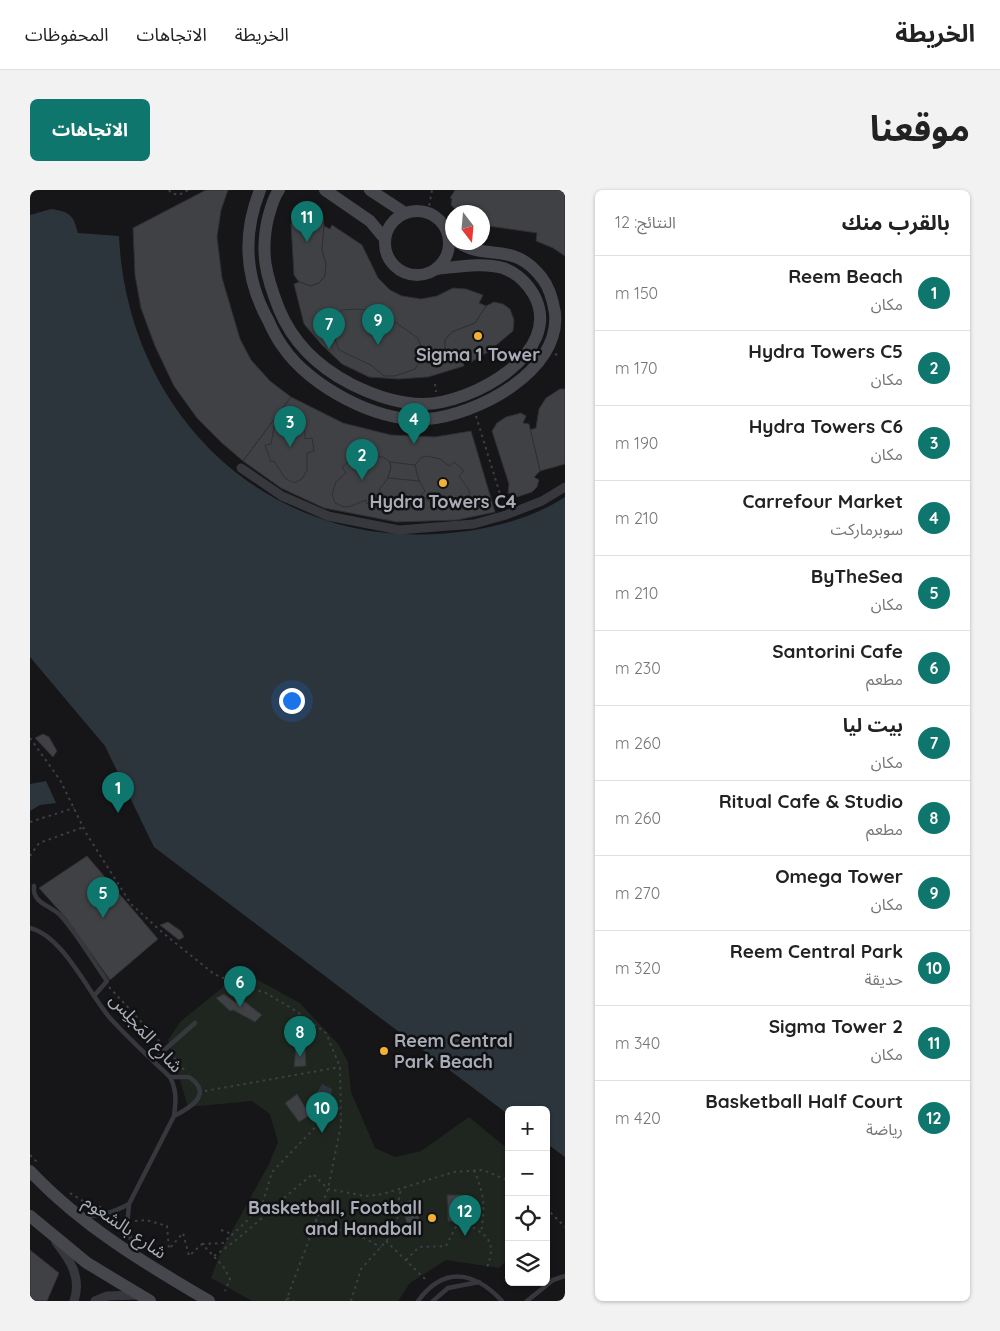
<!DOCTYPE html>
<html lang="ar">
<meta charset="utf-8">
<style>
:root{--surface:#fff;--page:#f2f2f2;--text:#222;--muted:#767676;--line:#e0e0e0;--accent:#0f766e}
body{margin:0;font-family:Quicksand,"Noto Sans Arabic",sans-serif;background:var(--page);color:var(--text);direction:rtl}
.controls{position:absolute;right:15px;bottom:15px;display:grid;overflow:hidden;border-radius:8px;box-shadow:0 1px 4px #0004}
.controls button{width:45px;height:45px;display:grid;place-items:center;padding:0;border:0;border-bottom:1px solid var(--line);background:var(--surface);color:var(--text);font:25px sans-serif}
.compass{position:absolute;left:415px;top:15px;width:45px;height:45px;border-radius:50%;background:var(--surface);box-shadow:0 1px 4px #0004;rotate:164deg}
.you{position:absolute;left:261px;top:510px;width:18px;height:18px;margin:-12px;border:4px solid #fff;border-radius:50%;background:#1a73e8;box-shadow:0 0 0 8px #1a73e833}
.badge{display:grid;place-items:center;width:32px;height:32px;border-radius:50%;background:var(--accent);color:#fff;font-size:16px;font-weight:700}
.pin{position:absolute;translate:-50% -41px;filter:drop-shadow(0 1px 2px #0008)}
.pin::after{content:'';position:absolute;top:26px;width:18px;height:15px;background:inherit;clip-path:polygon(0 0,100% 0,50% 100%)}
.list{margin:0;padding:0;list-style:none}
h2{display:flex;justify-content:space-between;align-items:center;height:65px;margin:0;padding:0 20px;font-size:21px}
h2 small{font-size:16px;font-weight:400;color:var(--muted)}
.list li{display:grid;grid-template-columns:32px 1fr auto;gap:15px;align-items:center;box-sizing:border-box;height:75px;padding:0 20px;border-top:1px solid var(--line)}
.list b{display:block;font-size:19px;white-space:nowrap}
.list p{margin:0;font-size:16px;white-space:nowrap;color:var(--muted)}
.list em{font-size:16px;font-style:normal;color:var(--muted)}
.icon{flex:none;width:28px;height:28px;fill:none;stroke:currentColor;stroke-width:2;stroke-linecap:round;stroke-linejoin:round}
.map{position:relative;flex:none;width:535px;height:1111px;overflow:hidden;direction:ltr;border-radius:8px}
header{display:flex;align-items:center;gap:30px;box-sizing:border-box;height:70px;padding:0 25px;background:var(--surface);border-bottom:1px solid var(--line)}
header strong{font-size:24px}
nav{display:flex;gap:28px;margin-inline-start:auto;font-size:18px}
.intro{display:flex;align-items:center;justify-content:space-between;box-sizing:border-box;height:120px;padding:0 30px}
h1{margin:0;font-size:35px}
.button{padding:12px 22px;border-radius:8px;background:var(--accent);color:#fff;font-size:18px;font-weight:700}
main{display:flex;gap:30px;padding:0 30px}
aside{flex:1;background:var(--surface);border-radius:8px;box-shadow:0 1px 4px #0004}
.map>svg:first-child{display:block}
.green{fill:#1e261f}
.water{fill:#2c353c}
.building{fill:#404145;stroke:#303034}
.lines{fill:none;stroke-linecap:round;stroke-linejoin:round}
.path{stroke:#3d3f44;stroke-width:2;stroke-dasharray:2.5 4;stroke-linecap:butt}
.lane{stroke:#37383d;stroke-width:4.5}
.street{stroke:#37383d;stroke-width:9}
.secondary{stroke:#45474d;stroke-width:12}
.poi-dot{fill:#f2b134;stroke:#111113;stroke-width:2}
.labels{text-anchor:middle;stroke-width:5;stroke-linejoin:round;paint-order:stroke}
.poi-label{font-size:18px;font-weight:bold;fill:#a8adb8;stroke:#111113}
.street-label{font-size:18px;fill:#a8adb8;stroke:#111113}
</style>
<header>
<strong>الخريطة</strong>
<nav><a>الخريطة</a><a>الاتجاهات</a><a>المحفوظات</a></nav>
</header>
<div class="intro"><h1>موقعنا</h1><a class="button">الاتجاهات</a></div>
<main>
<aside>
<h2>بالقرب منك<small>النتائج: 12</small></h2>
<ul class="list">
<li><span class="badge">1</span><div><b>Reem Beach</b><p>مكان</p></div><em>150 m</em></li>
<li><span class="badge">2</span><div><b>Hydra Towers C5</b><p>مكان</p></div><em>170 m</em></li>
<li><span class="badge">3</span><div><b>Hydra Towers C6</b><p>مكان</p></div><em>190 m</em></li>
<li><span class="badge">4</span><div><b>Carrefour Market</b><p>سوبرماركت</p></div><em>210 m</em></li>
<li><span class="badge">5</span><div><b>ByTheSea</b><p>مكان</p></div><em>210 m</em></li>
<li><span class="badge">6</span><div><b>Santorini Cafe</b><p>مطعم</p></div><em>230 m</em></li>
<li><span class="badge">7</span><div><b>بيت ليا</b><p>مكان</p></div><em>260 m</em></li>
<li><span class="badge">8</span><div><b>Ritual Cafe &amp; Studio</b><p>مطعم</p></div><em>260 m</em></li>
<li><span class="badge">9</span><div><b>Omega Tower</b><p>مكان</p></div><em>270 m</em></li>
<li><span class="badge">10</span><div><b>Reem Central Park</b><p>حديقة</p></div><em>320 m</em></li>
<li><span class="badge">11</span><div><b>Sigma Tower 2</b><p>مكان</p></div><em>340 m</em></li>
<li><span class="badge">12</span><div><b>Basketball Half Court</b><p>رياضة</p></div><em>420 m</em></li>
</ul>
</aside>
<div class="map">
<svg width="535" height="1111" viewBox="0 0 535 1111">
<rect width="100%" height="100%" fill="#161618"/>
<polygon class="green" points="204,777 270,813 309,855 318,872 321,902 345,958 365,967 391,961 439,927 479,960 479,1068 469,1078 416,1070 380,1093 368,1111 222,1111 181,1088 191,1061 239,974 248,952 240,924 222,911 158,917 138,850 151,831 192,798"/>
<g class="water">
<path d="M 21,19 C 41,22 43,25 48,43 L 89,46 C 97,219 230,354 406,344 C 450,342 498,331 535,307 L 535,967 L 516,953 L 516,920 L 479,920 L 479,925 L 124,657 L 75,556 L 0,467 L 0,25 Z"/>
<polygon points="16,591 26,613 10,615 0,621 0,594"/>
<polygon points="292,894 302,899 301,907 289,918 283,917 282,911"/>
</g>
<g class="building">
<polygon points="176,0 198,0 191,20 187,47 192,88 210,149 221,170 240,191 261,207 213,271 192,253 167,228 144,196 125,156 111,118 105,85 103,38"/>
<polygon points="425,0 535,0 535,66 523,58 506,51 507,43 452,35 452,22 428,22 421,15 422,9 420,8"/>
<polygon points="274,19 286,20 293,26 294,36 292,60 296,74 295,86 289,93 281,96 269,92 264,85 261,34 265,25"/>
<polygon points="302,35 332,55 348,88 360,100 372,106 391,109 407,106 423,98 436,99 453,105 449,113 456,116 445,133 422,142 415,150 415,158 424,167 433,172 434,176 398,187 368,189 339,187 312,174 292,155 274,134 264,94 269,92 281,96 289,93 295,86 296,74 292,60 294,36 300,39"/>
<polygon points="464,112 473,114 480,119 484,130 483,141 458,162 441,172 430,171 424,167 415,158 415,150 422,142 445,133 456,116"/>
<polygon points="326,119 337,120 362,130 388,148 392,160 391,170 385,179 365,186 354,186 341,175 309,160 301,139 304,128 312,120"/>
<polygon points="530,199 535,199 535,274 510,281 500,240 506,238 509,219 516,208"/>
<polygon points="261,207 313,233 361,245 405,247 441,241 465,322 427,330 367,332 294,318 251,298 213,271"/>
<polygon points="491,223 496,226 493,233 499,234 510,281 504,287 509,290 507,297 502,302 487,307 478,303 479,294 462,241 467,233 476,227"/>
<polygon points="257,225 266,230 275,242 275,249 282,248 284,261 277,263 277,280 272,289 264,293 255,288 244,271 241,272 235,255 241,254 245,232 248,228"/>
<polygon points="396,266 410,269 419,276 424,272 434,281 429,286 439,300 441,310 437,318 427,320 408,312 405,315 391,305 395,301 387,287 385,275 391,268"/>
<polygon points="343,267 353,267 360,272 361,277 358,288 349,300 353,306 337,314 336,310 321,316 314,317 305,313 302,304 306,292 316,283 312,277 322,269 327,274"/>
<polygon points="360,272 385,275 389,291 358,288 361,277"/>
<polygon points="13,544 19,547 27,561 23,567 5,548"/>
<polygon points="57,666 128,749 80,790 36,728 9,698"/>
<polygon points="138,732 151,741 154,747 149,750 130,735"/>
<polygon points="194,804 206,813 210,808 232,825 225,832 203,820 200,821 186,808"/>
<polygon points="266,857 275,857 276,876 264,877"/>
<polygon points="267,904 280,925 269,932 255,913"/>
<polygon points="417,1005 431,1005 431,1031 418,1031"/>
<polygon points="383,1010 390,1030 377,1034 371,1013"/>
<polygon points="0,1060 29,1083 17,1111 0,1111"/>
</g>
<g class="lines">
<g class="path">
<polyline points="139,0 141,3 149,5 158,0"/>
<polyline points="398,22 402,0"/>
<polyline points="525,164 530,166"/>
<polyline points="405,194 406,202"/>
<polyline points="446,226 474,317"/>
<polyline points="0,548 30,590 56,643 101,714 133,743 184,784 212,796 236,803 266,821 296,843 310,877 311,935 298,999 256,1111"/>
<polyline points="0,632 44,618"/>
<polyline points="0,666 9,653 54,637"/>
<polyline points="79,797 132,854"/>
<polyline points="140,863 155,881"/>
<polyline points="175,901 310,877"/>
<polyline points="0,965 7,972"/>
<path d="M 444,980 C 455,1006 455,1016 451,1043"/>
<polyline points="40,1003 58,1014 71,1017"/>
<polyline points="516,1018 535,1037"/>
<polyline points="83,1028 92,1033"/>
<polyline points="285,1029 301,1038 324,1043 351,1057"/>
<polyline points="105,1031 116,1030 137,1036 139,1059 153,1043 159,1066 172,1054 193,1076 200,1089 195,1101"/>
<polyline points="191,1040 202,1044"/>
<polyline points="356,1051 395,1089"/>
<path d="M 172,1054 L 193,1053 C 202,1044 213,1036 220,1027 C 225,1020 225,1016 233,1012 L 242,982 L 303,919 L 311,919"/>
<path d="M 184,1066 C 219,1043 249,1010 283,984 L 298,999 L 335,1006 L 353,1004 L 424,982 L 453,980 L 479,991"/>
<path d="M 376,1070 L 389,1057 L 416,1056 L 430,1029 C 455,1046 469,1047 456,1080"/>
<polyline points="257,1108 264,1111"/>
<polyline points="321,1111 331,1079 368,1038 367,1018 371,999"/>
</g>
<g class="lane">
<path d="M 4,696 C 2,714 21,715 31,726 C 48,745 62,770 77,791 L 64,806"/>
<path d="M 0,738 C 33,746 58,802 80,828 C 99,849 120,868 140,887 C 147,901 146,911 144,926 L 99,1014 L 97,1038 L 105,1061"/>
<polyline points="123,870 165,833"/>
<path d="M 140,887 L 159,887 C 184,904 160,918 144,926"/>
<path d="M 55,1026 C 72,1026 84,1022 99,1014"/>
<path d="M 388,1111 C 414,1076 444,1081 472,1111"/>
<polyline points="403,1111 418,1098 449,1092"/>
<polyline points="497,1111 523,1090 535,1086"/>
</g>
<g class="street">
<polyline points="211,278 252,306 298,326 369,340 444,334 476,325 512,311 535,297"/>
<path d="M 26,1052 C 40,1070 52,1087 44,1111"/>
<polyline points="65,1111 77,1106 108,1105"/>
</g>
<g class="secondary">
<path d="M 230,0 C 212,45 215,88 238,130 C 242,139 247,149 253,157 C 280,197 348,233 397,229 C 446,225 531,182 525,123 C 523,111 520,98 512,88 C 483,50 457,72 428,52"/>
<path d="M 249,0 C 243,8 241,18 238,28 C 230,63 236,86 249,119 C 263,153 290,178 321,194 C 343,205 368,214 393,214 C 441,214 535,163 504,105 C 497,93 487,83 473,78 C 453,72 427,77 406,79"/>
<polyline points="295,0 340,31 355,49"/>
<polyline points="340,0 375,23"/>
<circle cx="387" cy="53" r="32"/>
<path d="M 0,981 C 52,1036 114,1073 179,1111"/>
<polyline points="0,1026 57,1073 120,1111"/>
</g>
</g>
<g class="poi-dot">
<circle cx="448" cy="146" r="5"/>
<circle cx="413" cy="293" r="5"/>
<circle cx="354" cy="861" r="5"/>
<circle cx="402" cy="1028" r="5"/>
</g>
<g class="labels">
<g class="poi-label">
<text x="448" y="171">Sigma 1 Tower</text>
<text x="413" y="318">Hydra Towers C4</text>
<text x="364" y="857" text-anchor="start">Reem Central<tspan x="364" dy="21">Park Beach</tspan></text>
<text x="392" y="1024" text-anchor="end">Basketball, Football<tspan x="392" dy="21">and Handball</tspan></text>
</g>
<g class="street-label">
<text transform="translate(116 843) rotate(48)" y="6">شارع المَجلِس</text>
<text transform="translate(95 1037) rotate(35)" y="6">شارع بالشعوم</text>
</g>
</g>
</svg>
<div class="controls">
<button>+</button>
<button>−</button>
<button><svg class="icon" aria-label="locate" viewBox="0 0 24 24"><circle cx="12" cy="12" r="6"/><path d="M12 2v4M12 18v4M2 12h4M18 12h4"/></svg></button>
<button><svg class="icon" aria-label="layers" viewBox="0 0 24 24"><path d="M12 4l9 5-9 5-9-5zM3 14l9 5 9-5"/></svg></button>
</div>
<svg class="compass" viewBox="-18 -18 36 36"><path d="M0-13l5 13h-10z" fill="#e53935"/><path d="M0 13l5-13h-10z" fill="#767676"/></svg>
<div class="you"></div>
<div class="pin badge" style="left:88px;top:623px">1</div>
<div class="pin badge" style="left:332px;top:290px">2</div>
<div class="pin badge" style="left:260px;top:257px">3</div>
<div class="pin badge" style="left:384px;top:254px">4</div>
<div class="pin badge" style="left:73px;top:728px">5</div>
<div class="pin badge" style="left:210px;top:817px">6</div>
<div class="pin badge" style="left:299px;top:159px">7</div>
<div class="pin badge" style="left:270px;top:867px">8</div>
<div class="pin badge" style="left:348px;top:155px">9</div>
<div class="pin badge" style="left:292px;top:943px">10</div>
<div class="pin badge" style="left:277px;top:52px">11</div>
<div class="pin badge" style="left:435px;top:1046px">12</div>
</div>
</main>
